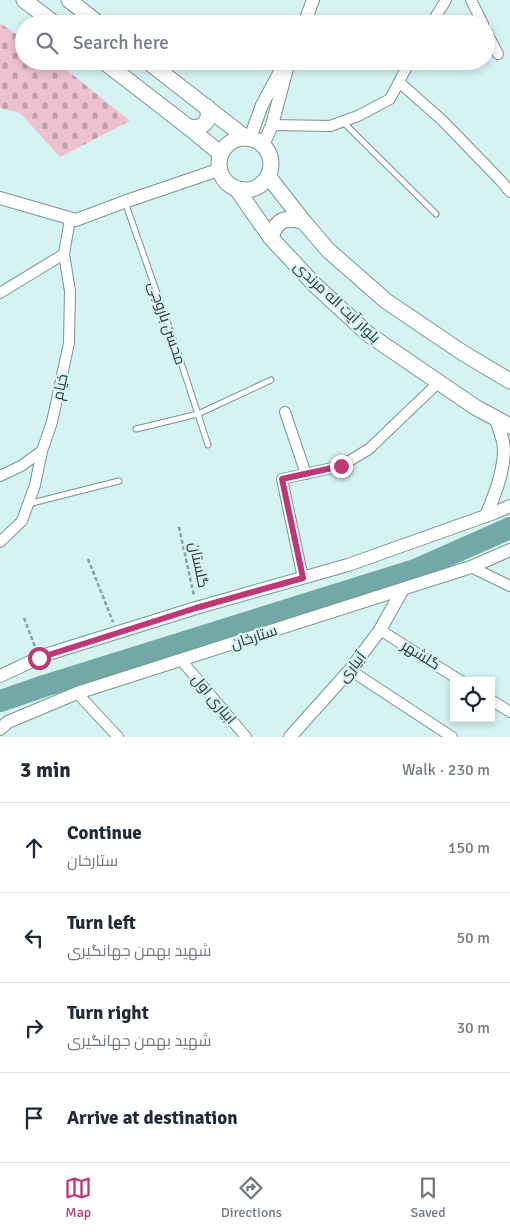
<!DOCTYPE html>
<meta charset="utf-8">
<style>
:root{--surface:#fff;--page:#f6f6f7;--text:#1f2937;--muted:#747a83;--line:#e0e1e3;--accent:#bf3777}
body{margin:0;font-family:Signika,Cairo,sans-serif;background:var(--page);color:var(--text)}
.controls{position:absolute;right:15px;bottom:15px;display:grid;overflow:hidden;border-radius:0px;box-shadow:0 2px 8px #0003}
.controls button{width:45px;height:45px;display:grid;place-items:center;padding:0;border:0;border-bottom:1px solid var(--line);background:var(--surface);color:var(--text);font:25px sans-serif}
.stop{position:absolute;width:15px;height:15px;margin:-11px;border:4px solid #bf3777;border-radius:50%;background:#fff}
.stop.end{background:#bf3777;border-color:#fff;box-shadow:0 1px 5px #0008}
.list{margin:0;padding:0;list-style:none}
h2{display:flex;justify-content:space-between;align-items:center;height:65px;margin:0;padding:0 20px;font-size:21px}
h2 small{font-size:16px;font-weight:400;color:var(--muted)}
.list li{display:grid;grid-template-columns:32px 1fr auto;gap:15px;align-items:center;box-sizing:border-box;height:90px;padding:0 20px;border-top:1px solid var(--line)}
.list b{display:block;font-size:19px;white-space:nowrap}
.list p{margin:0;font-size:16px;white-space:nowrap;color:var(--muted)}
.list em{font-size:16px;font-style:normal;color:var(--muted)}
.icon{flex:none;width:28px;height:28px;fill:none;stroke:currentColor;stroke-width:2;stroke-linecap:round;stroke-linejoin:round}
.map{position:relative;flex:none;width:510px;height:737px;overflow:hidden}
.search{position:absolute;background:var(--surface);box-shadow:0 2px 8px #0003;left:15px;right:15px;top:15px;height:55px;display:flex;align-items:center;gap:12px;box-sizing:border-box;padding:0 18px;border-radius:28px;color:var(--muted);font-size:19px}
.sheet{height:425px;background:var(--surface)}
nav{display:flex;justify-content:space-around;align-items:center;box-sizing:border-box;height:70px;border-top:1px solid var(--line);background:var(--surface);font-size:14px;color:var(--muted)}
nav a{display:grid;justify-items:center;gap:2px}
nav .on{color:var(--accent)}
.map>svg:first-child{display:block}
.cemetery{fill:url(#cemetery-stones)}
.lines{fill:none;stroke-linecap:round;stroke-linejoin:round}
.river{stroke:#72a9a6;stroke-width:22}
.service-casing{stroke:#799593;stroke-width:7}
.minor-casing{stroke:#799593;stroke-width:12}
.tertiary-casing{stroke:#799593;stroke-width:14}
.primary-casing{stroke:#799593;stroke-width:17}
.path{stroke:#8aa09e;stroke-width:2.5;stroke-dasharray:4 2.5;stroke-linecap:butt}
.service{stroke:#fff;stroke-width:5}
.minor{stroke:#fff;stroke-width:10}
.tertiary{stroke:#fff;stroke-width:12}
.primary{stroke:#fff;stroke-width:15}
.route{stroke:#bf3777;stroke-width:6}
.labels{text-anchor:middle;stroke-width:4.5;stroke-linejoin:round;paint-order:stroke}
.street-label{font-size:15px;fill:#2d3938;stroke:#d5f3f1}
</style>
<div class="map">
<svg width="510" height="737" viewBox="0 0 510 737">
<defs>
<pattern id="cemetery-stones" width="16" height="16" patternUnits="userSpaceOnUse" patternTransform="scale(1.25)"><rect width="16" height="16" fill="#edc1d0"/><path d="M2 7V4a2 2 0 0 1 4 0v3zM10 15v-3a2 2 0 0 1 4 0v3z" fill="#c09eaa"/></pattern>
</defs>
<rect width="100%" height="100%" fill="#d5f3f1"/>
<polygon class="cemetery" points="0,23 24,40 24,61 55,61 68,71 130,121 60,157 20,113 0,108"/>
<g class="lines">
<polyline class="river" points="0,701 44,686 415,570 510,528"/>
<g class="service-casing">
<g id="service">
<polyline points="343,122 436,214"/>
<polyline points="125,202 177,350 208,445"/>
<polyline points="136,429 198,414 271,380"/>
<polyline points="28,504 119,481"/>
</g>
</g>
<g class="minor-casing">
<g id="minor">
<polyline points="471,0 483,24"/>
<polyline points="431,24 446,0"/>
<polyline points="486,31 498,54"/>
<polyline points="399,82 443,121 501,181 510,192"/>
<polyline points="272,125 330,126 358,116 390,99 410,61"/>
<polyline points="0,293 64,254"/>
<polyline points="285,412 306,474"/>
<polyline points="0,476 21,466 42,451"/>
<polyline points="0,542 22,521 35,485 42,451 52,422 69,343 70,291 64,254 70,219"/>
<polyline points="471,567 510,586"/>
<polyline points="303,578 282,479 341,466 369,449 438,383"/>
<polyline points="380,630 461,681"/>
<polyline points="181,660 246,737"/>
<polyline points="350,670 452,737"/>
<polyline points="77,693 118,737"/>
<polyline points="491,700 510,712"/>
</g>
</g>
<g class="tertiary-casing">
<g id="tertiary">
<polyline points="304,24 313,0"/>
<polyline points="250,138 262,105 283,66"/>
<polyline points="263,145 272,125 289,61"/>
<polyline points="0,198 76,220 124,202 221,169"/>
<path d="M 486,516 C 495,494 504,472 504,448 C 503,437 499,428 495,418"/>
<polyline points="0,676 45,655 196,608 348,565 494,513 510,506"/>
<polyline points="0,729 8,722 77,693 471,567 510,550"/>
<polyline points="290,737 350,670 380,630 403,589"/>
</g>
</g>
<g class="primary-casing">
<g id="primary">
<polyline points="24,0 55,24"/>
<polyline points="69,0 99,24"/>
<polyline points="103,61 187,126 221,154"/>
<polyline points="147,61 246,138"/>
<path d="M 187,126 C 201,131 212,122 207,107"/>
<circle cx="245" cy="164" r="26"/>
<polyline points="268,176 304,222 328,250 386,301 463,353 510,381"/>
<polyline points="236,188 271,238 314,284 368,334 475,407 510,426"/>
<path d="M 271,238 C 276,219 286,216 304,222"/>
</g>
</g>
<g class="path">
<polyline points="179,527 194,596"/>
<polyline points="88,559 113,622"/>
<polyline points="24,618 35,647"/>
</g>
<use href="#service" class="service"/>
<use href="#minor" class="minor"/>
<use href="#tertiary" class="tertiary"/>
<use href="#primary" class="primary"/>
</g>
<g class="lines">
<polyline class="route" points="39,658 196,608 303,578 282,479 341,466"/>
</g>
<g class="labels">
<g class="street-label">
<text transform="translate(337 302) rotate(43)" y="5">بلوار آیت اله مرندی</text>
<text transform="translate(167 323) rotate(71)" y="5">محسن باروجی</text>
<text transform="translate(60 387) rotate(-78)" y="5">خیام</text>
<text transform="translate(199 565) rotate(78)" y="5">گلستان</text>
<text transform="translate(254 637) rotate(-18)" y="5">ستارخان</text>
<text transform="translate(421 655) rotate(32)" y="5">گلشهر</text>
<text transform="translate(352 667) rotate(-51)" y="5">آبیاری</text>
<text transform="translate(214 699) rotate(50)" y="5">ابیاری اول</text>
</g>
</g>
</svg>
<div class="controls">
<button><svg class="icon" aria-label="locate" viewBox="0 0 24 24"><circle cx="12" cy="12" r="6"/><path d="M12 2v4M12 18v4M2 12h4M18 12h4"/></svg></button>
</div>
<div class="stop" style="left:39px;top:658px"></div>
<div class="stop end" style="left:341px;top:466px"></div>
<div class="search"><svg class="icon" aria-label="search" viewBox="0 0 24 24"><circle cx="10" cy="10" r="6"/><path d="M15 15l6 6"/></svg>Search here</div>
</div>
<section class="sheet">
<h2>3 min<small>Walk · 230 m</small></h2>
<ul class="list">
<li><svg class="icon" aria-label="ahead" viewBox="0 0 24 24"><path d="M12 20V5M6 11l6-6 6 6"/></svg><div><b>Continue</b><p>ستارخان</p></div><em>150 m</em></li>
<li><svg class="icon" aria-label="left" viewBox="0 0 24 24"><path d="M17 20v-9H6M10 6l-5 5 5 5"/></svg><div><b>Turn left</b><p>شهید بهمن جهانگیری</p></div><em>50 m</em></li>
<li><svg class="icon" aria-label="right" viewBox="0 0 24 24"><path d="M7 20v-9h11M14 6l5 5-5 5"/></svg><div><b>Turn right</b><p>شهید بهمن جهانگیری</p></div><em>30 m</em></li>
<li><svg class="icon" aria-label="arrive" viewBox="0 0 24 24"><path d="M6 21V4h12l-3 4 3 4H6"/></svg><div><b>Arrive at destination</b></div></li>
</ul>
</section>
<nav>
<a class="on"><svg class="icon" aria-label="map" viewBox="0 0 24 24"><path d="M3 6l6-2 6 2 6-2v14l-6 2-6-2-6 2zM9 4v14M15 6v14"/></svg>Map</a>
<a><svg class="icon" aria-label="directions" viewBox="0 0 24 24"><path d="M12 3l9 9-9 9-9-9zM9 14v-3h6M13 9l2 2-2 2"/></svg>Directions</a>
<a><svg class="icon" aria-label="saved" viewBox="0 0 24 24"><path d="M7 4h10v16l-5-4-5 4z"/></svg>Saved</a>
</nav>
